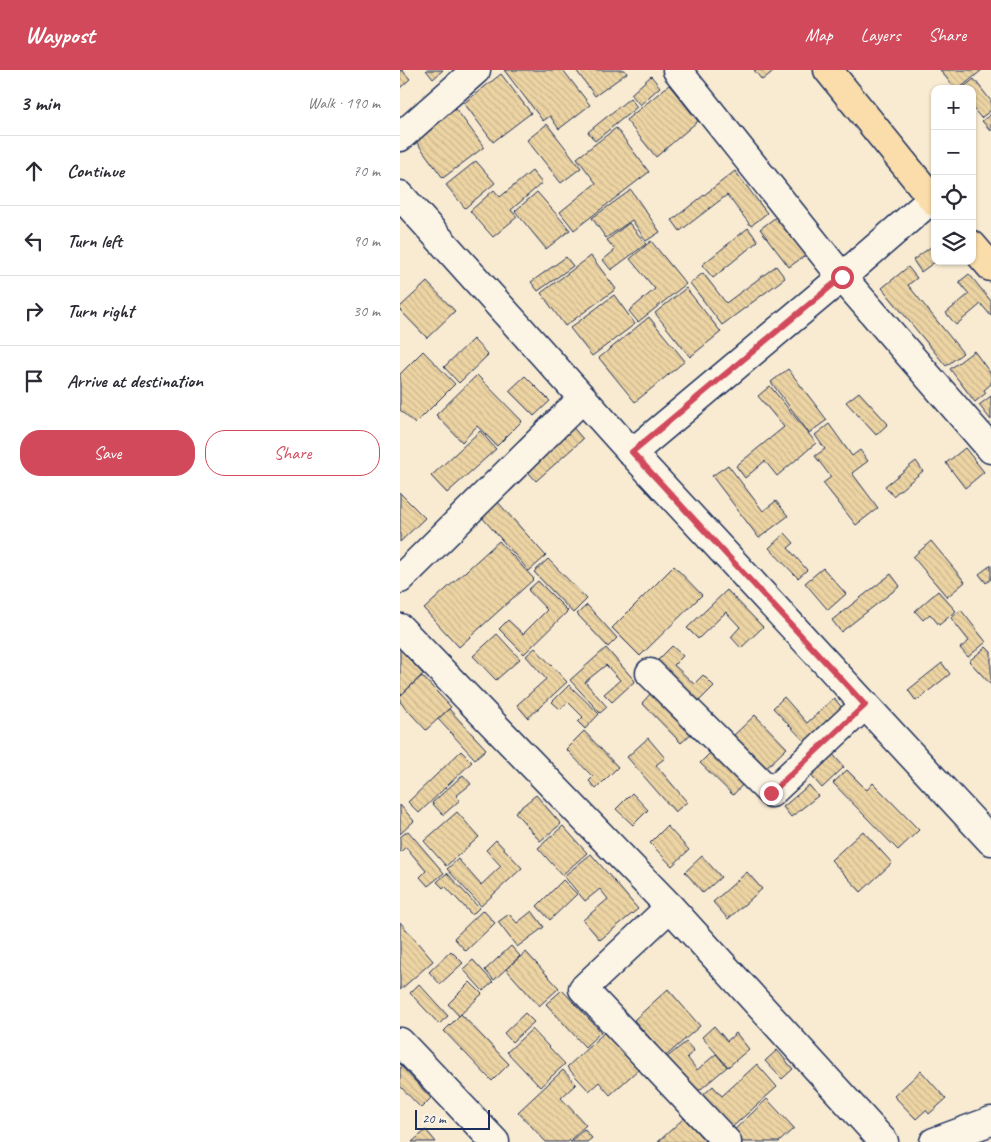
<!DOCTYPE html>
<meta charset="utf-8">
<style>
:root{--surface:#fff;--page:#f2f2f3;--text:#2b2b33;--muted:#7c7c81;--line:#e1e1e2;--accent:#d1495b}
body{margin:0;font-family:Caveat,sans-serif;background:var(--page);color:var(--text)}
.controls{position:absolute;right:15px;top:15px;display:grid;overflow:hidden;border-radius:10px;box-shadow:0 1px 4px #0004}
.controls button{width:45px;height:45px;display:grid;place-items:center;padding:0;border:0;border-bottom:1px solid var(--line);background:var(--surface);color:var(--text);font:25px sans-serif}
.scale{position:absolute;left:15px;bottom:12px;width:75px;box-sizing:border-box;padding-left:5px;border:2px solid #1b2f5e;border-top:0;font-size:14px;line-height:18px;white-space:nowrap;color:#1b2f5e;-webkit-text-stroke:4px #fcf5e5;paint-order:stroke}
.stop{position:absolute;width:15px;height:15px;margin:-11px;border:4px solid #d1495b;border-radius:50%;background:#fff}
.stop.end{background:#d1495b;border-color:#fff;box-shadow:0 1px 5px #0008}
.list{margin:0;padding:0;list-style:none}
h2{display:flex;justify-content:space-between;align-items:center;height:65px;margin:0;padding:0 20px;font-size:21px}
h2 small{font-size:16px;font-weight:400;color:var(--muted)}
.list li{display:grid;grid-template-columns:32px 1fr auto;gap:15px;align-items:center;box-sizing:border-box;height:70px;padding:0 20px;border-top:1px solid var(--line)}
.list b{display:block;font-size:19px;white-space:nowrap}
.list em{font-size:16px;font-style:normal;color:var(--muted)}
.actions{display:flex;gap:10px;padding:15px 20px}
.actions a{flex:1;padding:11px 0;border:1px solid var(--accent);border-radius:20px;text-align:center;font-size:18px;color:var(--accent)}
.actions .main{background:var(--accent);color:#fff}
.icon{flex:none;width:28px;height:28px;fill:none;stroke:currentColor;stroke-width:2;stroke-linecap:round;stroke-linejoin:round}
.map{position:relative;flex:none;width:591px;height:1072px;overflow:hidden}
header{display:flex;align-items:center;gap:30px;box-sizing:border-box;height:70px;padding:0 25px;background:var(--accent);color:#fff}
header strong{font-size:24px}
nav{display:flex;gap:28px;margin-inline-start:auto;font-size:18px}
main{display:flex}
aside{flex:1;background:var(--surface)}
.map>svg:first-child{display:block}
.building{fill:url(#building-back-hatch);stroke:#1b2f5e}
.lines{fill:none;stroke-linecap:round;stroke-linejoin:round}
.minor-casing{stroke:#1b2f5e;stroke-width:31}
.tertiary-casing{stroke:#1b2f5e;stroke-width:31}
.primary-casing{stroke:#1b2f5e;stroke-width:31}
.minor{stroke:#fcf5e5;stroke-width:28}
.tertiary{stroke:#fcf5e5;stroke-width:28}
.primary{stroke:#faddab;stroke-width:28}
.route{stroke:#d1495b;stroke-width:6}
</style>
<header>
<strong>Waypost</strong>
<nav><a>Map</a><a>Layers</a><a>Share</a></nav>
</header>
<main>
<aside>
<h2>3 min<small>Walk · 190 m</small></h2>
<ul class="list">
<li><svg class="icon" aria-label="ahead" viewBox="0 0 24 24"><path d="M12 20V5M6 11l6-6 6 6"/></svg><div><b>Continue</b></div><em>70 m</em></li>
<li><svg class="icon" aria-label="left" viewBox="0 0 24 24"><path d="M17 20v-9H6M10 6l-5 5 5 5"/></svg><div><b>Turn left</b></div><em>90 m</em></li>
<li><svg class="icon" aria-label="right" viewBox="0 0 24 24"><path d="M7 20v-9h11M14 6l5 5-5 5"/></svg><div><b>Turn right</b></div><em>30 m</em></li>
<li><svg class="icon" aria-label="arrive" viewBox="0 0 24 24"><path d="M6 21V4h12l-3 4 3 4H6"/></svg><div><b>Arrive at destination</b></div></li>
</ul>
<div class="actions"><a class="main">Save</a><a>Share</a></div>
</aside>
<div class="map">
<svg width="591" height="1072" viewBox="0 0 591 1072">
<defs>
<pattern id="building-back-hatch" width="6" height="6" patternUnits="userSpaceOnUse" patternTransform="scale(1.25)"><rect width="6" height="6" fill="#edd4a3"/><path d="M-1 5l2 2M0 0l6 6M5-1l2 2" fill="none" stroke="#cbb68f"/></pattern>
</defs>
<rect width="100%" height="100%" fill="#f8ebd1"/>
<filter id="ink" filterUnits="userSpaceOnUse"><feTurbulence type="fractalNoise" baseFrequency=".02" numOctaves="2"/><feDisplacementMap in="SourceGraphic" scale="10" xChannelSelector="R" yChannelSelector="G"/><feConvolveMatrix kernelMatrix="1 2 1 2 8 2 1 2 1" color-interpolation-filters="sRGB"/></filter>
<g filter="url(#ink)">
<g class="building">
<polygon points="0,0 2,0 10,9 0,18"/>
<polygon points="26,0 43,0 33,9"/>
<polygon points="104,0 163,0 190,35 159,59 150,46 143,51"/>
<polygon points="176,0 225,0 227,3 195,26"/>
<polygon points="354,0 375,0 362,10"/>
<polygon points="540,0 582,0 559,19 555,19"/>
<polygon points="101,4 131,43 93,72 64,33"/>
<polygon points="251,6 260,17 240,35 231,24"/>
<polygon points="574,9 591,31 591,40 581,48 572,37 572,19 561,19"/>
<polygon points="269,15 298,51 256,87 226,50"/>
<polygon points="230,28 237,37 195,71 188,62"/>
<polygon points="56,39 84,77 43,108 15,70"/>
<polygon points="591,44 591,61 582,51"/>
<polygon points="147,54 181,98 161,113 127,70"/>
<polygon points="216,58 249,102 174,160 160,142 196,113 177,88"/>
<polygon points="76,91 95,113 65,138 46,115"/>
<polygon points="132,101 142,113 111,140 117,147 93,167 70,141 94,120 100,127"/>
<polygon points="335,101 367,143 351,156 327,125 280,161 272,150"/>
<polygon points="231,120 260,162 246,171 232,150 206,168 192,148"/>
<polygon points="137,122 170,160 146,179 115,141"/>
<polygon points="376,147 406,185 389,197 360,159"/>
<polygon points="229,153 246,174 211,200 203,190 215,180 207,170"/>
<polygon points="348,158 358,171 313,208 302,195"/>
<polygon points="251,171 286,214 238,252 229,241 255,219 230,189"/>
<polygon points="535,174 536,191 521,202 513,190"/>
<polygon points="191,186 216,219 165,256 141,223"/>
<polygon points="166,187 173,196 138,221 131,212"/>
<polygon points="376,196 385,208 322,255 290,213 303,203 326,233"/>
<polygon points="508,197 517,208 508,215 563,283 546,296 482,218"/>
<polygon points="569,204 591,231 591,246 581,234 556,255 546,243 569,224 559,212"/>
<polygon points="27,212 55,241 27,268 0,240 0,237"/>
<polygon points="286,218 321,262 290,287 255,243"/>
<polygon points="214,225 235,254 192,286 170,258"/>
<polygon points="249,247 285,291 235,332 199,288"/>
<polygon points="73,269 88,285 59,313 44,297"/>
<polygon points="23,281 55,314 15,354 0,340 0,304"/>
<polygon points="574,281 591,304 591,314 584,320 586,323 575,332 550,299"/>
<polygon points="388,299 427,350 409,363 371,312"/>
<polygon points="77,305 122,351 97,376 77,356 62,372 36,345"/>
<polygon points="125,306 150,331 134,346 109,321"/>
<polygon points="370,316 416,373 377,406 365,391 345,408 336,396 384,357 358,326"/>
<polygon points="459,322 488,354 476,365 446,332"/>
<polygon points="591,326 591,350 579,335"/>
<polygon points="170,354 183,369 136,411 123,396"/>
<polygon points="429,354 452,386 460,380 468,391 452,403 478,438 456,455 423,413 431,407 415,386 425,379 415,365"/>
<polygon points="80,361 96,379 47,423 31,406"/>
<polygon points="565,378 584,402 565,418 546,393"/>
<polygon points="516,391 523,401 493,426 485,416"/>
<polygon points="328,395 363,441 376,431 388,446 359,468 312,406"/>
<polygon points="0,423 25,448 0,472"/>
<polygon points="96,430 146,486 129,501 80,445"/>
<polygon points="385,463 394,473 388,478 407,500 398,508 369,478"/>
<polygon points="99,471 134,509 59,577 24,539"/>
<polygon points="531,471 565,512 547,527 513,487"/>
<polygon points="148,489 187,529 173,543 134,502"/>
<polygon points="591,495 591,509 586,513 579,504"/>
<polygon points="274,496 302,525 240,586 212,558"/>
<polygon points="423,498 446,524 428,540 405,513"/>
<polygon points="491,504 500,516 441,562 432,550"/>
<polygon points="138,511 168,541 124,584 99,559 108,550 123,564 147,540 128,520"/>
<polygon points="327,520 363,557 341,578 331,567 340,557 326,542 298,569 287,558"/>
<polygon points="538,521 556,541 539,555 530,544 523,550 515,541"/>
<polygon points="187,535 217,568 208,577 177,544"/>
<polygon points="561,540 586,572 568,587 560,578 569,571 551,548"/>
<polygon points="97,564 120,589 96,610 73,586"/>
<polygon points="272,576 283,586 274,595 294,614 303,605 314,616 296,634 255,593"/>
<polygon points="586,577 591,582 591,615 569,591"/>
<polygon points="135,578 167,612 128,648 117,635 146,609 126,586"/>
<polygon points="206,578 235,611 212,632 204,624 220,610 206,595 185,612 207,637 200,643 170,610"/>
<polygon points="0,579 23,604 0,626"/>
<polygon points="542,593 550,604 516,631 508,620"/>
<polygon points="22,606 51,637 26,660 0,632 0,626"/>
<polygon points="169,615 199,644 185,659 178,652 183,647 168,632 160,639 152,632"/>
<polygon points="251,623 291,664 281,673 242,633"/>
<polygon points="384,627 407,653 434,628 443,639 406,673 373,638"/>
<polygon points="49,639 86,679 75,689 38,649"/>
<polygon points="355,645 387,678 363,701 331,668"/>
<polygon points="184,661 218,697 196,719 189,711 193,707 166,679"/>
<polygon points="248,668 265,688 256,695 287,732 275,742 227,687"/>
<polygon points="61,681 72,692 19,743 8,732"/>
<polygon points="430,681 444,697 422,718 407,701"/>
<polygon points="311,682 344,713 333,725 300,693"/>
<polygon points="447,700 467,720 473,713 519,760 498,780 433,713"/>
<polygon points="63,705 71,714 56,726 60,730 43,745 32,733"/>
<polygon points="409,715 418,726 391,747 383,737"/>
<polygon points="232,723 248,740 233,755 216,739"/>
<polygon points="136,725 161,754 140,771 115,742"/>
<polygon points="0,735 14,751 0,764"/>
<polygon points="57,742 79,767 46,796 24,771"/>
<polygon points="163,756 187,783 162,805 138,778"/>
<polygon points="267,756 289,780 272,796 250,773"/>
<polygon points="8,761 44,803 28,816 20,807 26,801 6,777 0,782 0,767"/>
<polygon points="463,761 492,793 461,822 431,790"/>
<polygon points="96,770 122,798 81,836 47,799 58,789 81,815 101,796 86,780"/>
<polygon points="191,784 238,839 200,870 183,850 208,829 200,819 185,831 164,806"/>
<polygon points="302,786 321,807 303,823 285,802"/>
<polygon points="347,802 362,819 328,849 313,832"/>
<polygon points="47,803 79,838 72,845 45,816 43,818 37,812"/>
<polygon points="163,810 177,824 150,850 137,836"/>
<polygon points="83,840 95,853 66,881 54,868"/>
<polygon points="132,841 144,857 117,877 98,852 109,844 117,853"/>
<polygon points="0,852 33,891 0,920"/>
<polygon points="111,876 120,886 94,910 85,900"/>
<polygon points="51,881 63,893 40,914 29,902"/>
<polygon points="126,882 159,918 139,936 106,899"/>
<polygon points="73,890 93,912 83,921 63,899"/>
<polygon points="70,912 82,924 59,946 48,934"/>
<polygon points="19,914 48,946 39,954 10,923"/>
<polygon points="268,919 300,956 266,986 234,950"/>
<polygon points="162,920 201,962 185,977 146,934"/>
<polygon points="125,943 134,952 112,972 104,963"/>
<polygon points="61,944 109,994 92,1011 44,961"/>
<polygon points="314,956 327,971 336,963 349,979 328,997 302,967"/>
<polygon points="132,959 165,994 140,1017 107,982"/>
<polygon points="206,961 240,998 210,1025 199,1012 189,1021 167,997"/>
<polygon points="286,972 294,981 287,987 297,1000 316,984 327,997 295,1024 266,988"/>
<polygon points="377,980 393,999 382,1009 365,991"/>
<polygon points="357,994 377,1017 329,1060 300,1028 313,1016 322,1026"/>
<polygon points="2,997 31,1028 21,1038 0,1016 0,998"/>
<polygon points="163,1000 176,1014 161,1028 186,1055 168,1072 146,1072 118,1042"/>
<polygon points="521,1001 546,1029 529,1044 526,1040 516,1049 494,1026"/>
<polygon points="367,1029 394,1058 379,1072 342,1072 332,1062"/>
<polygon points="284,1048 306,1072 258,1072"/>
<polygon points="184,1059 192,1068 187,1072 170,1072"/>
<polygon points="26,1060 36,1072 12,1072"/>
</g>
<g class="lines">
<g class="minor-casing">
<g id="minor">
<polyline points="277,0 442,207 591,379"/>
<polyline points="0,67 76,0"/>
<polyline points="232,383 442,207 532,129"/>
<polyline points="0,509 183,328"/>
<polyline points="0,558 270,837 484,1072"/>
<polyline points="250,603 371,723 465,635"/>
<polyline points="270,837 183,919 327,1072"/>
<polyline points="0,972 95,1072"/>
<polyline points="534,1072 591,1051"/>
</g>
</g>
<g class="tertiary-casing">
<polyline id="tertiary" points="0,125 232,383 591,771"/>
</g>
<g class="primary-casing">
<g id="primary">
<polyline points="428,0 535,132"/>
<polyline points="572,175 591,197"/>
</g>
</g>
<use href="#minor" class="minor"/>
<use href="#tertiary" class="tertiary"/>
<use href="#primary" class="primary"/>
</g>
</g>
<g class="lines" filter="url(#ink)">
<polyline class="route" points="371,723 465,635 232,382 442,207"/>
</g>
</svg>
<div class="controls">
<button>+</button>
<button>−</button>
<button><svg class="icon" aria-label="locate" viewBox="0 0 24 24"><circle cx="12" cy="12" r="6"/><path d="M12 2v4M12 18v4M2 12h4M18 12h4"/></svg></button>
<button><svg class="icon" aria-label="layers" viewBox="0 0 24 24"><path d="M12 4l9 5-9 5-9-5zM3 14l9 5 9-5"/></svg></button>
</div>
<div class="scale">20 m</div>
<div class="stop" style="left:442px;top:207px"></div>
<div class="stop end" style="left:371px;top:723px"></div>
</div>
</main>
